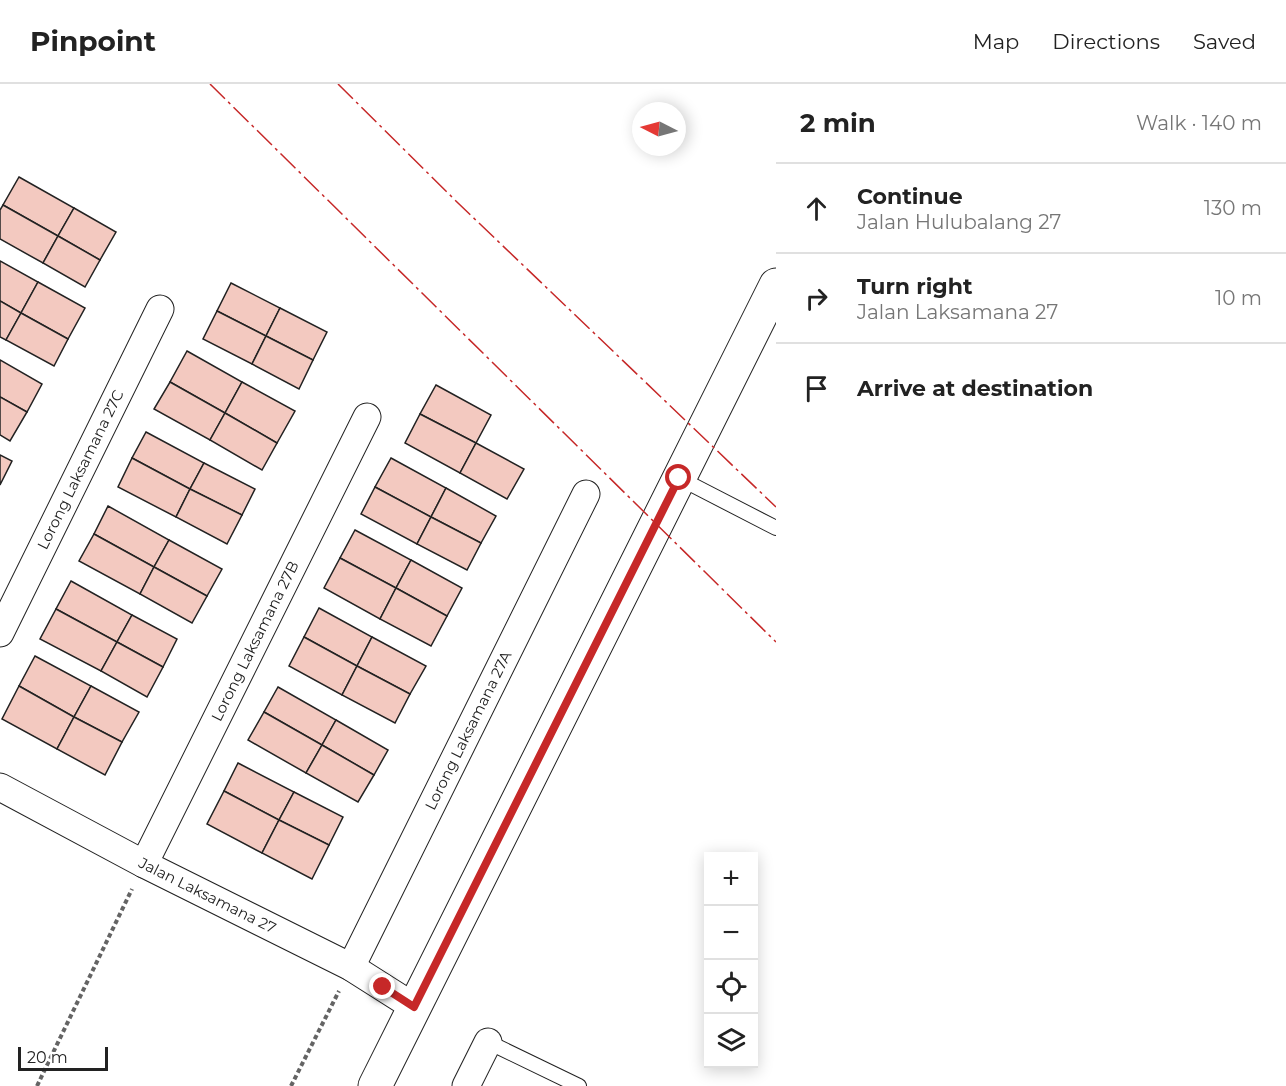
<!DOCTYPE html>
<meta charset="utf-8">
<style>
:root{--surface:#fff;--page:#f6f6f6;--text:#222;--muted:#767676;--line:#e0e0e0}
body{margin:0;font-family:Montserrat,sans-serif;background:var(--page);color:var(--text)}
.controls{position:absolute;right:18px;bottom:18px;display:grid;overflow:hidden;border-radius:0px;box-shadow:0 3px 15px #0003}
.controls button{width:54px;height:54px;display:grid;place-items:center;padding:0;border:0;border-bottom:2px solid var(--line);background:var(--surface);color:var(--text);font:30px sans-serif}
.compass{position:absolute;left:632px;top:18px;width:54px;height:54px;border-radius:50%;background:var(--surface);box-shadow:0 3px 15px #0003;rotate:276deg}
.scale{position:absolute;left:18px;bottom:15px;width:90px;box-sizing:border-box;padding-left:6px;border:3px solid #222;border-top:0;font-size:16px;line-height:21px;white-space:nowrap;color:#222;-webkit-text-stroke:4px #fff;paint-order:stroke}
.stop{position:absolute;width:18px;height:18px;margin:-14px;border:4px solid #c62828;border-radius:50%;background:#fff}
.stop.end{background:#c62828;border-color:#fff;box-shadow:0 2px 6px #0008}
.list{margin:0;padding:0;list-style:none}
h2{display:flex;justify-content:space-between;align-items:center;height:78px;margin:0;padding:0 24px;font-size:26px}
h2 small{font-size:20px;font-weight:400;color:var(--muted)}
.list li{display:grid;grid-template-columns:39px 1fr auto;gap:18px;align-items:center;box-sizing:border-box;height:90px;padding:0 24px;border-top:2px solid var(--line)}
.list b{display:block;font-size:22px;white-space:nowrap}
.list p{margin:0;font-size:20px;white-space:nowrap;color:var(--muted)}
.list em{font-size:20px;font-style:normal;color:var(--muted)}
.icon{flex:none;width:33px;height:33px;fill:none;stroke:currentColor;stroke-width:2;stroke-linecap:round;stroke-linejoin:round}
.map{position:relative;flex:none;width:776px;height:1002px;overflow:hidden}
header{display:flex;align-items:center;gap:36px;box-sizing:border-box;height:84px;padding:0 30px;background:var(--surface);border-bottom:2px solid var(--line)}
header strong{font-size:28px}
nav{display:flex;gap:33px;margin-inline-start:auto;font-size:21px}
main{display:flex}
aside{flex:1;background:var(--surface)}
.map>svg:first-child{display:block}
.building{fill:#f3c9c0;stroke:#222;stroke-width:1.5}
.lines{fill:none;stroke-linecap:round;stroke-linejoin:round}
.lane-casing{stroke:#222;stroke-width:16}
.street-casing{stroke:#222;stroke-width:29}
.secondary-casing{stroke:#222;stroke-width:35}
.path{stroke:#646464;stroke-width:4;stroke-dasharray:4.5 3;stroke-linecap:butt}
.lane{stroke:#fff;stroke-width:14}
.street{stroke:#fff;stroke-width:27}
.secondary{stroke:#fff;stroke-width:33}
.power{stroke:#c62828;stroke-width:1.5;stroke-dasharray:21 4.5 3 4.5;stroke-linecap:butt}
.route{stroke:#c62828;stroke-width:8}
.labels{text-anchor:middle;stroke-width:4.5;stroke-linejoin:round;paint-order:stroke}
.street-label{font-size:15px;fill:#222;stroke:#fff}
</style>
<header>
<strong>Pinpoint</strong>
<nav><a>Map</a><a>Directions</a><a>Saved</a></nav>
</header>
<main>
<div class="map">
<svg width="776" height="1002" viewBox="0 0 776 1002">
<rect width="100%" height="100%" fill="#fff"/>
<g class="building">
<polygon points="19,93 74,124 58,152 3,121"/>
<polygon points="3,121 58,152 43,179 0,155 0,126"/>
<polygon points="74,124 116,148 100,176 58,152"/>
<polygon points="58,152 100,176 85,203 43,179"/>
<polygon points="0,177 38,198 21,229 0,217"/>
<polygon points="38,198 85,224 68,255 21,229"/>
<polygon points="231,199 280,224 266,252 217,227"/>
<polygon points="0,217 21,229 6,256 0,253"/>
<polygon points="280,224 327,248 313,276 266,252"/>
<polygon points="217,227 266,252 252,280 203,255"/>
<polygon points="21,229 68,255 54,282 6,256"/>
<polygon points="266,252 313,276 299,305 252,280"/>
<polygon points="187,267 242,298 225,329 170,298"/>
<polygon points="0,276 42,300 27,328 0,313"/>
<polygon points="170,298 225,329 210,356 154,325"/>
<polygon points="242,298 295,327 277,359 225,329"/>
<polygon points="436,301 491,331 476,359 420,330"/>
<polygon points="0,313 27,328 10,357 0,351"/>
<polygon points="225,329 277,359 262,386 210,356"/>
<polygon points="420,330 476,359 460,389 405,359"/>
<polygon points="146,348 204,379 190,405 132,374"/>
<polygon points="476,359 524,385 507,415 460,389"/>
<polygon points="0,371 12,377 0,401"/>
<polygon points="132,374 190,405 176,433 118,403"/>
<polygon points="391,374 446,404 431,433 375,403"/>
<polygon points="204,379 255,405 242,431 190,405"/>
<polygon points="375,403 431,433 417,460 361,430"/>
<polygon points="446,404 496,432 481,459 431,433"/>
<polygon points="190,405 242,431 227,460 176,433"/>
<polygon points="108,422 169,456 154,483 94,450"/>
<polygon points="431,433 481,459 467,486 417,460"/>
<polygon points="355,446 411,476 396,504 340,474"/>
<polygon points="94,450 154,483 140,510 79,477"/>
<polygon points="169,456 222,485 207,512 154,483"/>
<polygon points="340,474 396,504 380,535 324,504"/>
<polygon points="411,476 462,504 447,532 396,504"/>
<polygon points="154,483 207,512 192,539 140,510"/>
<polygon points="71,497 132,531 117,558 56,525"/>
<polygon points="396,504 447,532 431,562 380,535"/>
<polygon points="319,524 372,553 357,582 304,553"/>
<polygon points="56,525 117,558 101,587 40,555"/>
<polygon points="132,531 177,555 163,583 117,558"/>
<polygon points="304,553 357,582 342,611 289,582"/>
<polygon points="372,553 426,582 410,610 357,582"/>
<polygon points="117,558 163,583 147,613 101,587"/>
<polygon points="35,572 91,602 74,633 19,602"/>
<polygon points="357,582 410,610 395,639 342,611"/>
<polygon points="19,602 74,633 57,665 2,635"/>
<polygon points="91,602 139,628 122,658 74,633"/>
<polygon points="278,603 336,636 322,661 264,628"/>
<polygon points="264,628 322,661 306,689 248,656"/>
<polygon points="74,633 122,658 105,691 57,665"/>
<polygon points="336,636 388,666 374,691 322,661"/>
<polygon points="322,661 374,691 358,718 306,689"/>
<polygon points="238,679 294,708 279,736 224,707"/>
<polygon points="224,707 279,736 262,769 207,740"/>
<polygon points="294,708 343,733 329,761 279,736"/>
<polygon points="279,736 329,761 312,795 262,769"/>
</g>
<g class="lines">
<g class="lane-casing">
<g id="lane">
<polyline points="679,394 776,444"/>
<polyline points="488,958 579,1002"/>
</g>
</g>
<g class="street-casing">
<g id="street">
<path id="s1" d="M 0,549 L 160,225"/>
<path id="s2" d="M 0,703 L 144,780 L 351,883 L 414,923"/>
<path id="s3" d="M 144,780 L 367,333"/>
<path id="s4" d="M 351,883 L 586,410"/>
<polyline points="466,1002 488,958"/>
</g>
</g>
<g class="secondary-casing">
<polyline id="secondary" points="375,1002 776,201"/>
</g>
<g class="path">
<polyline points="37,1002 132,805"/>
<polyline points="291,1002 339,907"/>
</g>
<use href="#lane" class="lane"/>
<use href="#street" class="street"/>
<use href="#secondary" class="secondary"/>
<g class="power">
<polyline points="210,0 776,558"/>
<polyline points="338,0 458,119 776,423"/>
</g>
</g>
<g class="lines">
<polyline class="route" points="383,903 414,923 679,394"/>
</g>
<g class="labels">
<g class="street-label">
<text dy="5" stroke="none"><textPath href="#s1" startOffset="182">Lorong Laksamana 27C</textPath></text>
<text dy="5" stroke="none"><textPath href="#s3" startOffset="249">Lorong Laksamana 27B</textPath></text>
<text dy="5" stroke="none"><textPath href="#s4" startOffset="264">Lorong Laksamana 27A</textPath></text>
<text dy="5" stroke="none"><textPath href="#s2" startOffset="234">Jalan Laksamana 27</textPath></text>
</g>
</g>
</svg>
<div class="controls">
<button>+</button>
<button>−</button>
<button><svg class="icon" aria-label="locate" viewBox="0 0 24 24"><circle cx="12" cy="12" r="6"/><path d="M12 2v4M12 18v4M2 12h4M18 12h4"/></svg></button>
<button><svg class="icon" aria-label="layers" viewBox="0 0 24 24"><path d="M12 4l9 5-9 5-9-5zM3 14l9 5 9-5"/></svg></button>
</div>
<svg class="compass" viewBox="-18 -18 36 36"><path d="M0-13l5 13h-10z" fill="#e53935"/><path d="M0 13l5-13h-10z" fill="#767676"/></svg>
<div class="scale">20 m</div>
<div class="stop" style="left:679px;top:394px"></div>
<div class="stop end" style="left:383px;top:903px"></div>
</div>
<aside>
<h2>2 min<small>Walk · 140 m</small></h2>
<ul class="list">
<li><svg class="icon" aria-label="ahead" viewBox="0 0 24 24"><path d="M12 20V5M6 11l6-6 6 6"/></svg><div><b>Continue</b><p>Jalan Hulubalang 27</p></div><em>130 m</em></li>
<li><svg class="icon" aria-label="right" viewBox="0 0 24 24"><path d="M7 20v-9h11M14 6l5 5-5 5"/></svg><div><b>Turn right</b><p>Jalan Laksamana 27</p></div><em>10 m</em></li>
<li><svg class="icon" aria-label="arrive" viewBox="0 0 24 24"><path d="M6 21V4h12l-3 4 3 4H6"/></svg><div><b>Arrive at destination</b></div></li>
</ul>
</aside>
</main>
